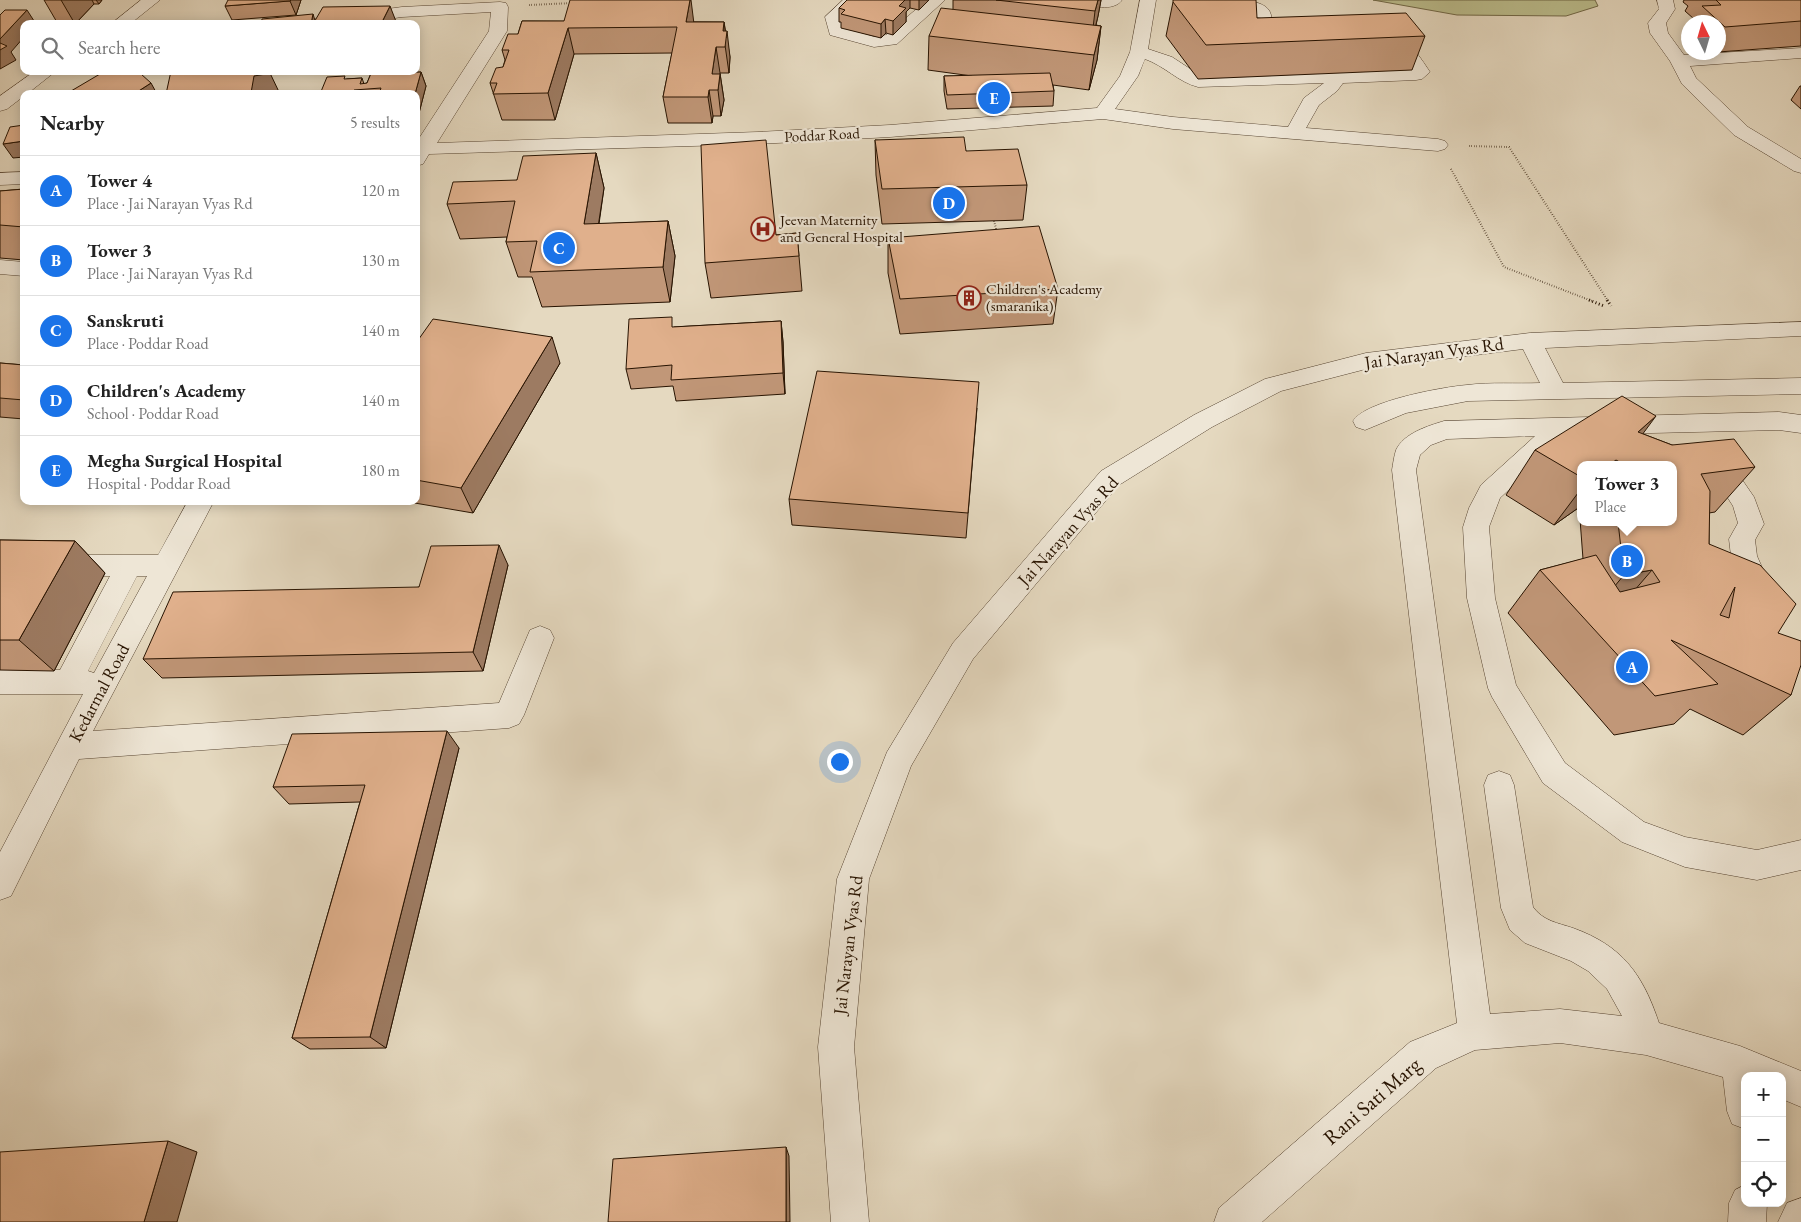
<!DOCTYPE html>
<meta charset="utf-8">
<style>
:root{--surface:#fff;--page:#f6f6f6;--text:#222;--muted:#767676;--line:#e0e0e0;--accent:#1a73e8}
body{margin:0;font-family:"EB Garamond",serif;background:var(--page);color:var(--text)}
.controls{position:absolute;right:15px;bottom:15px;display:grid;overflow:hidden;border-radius:10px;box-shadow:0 2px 12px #0003}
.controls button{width:45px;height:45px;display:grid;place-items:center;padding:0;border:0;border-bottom:1px solid var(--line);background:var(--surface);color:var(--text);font:25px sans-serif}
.compass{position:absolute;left:1681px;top:15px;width:45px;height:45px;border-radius:50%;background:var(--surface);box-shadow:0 2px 12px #0003;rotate:355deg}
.you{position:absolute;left:839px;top:761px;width:18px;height:18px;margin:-12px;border:4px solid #fff;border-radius:50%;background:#1a73e8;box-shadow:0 0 0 8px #1a73e833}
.badge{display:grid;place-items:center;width:32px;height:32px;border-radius:50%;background:var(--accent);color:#fff;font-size:16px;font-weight:700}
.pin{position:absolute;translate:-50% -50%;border:2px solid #fff;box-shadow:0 1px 5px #0006}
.popup{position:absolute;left:1577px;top:461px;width:100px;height:65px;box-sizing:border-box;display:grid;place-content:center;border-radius:10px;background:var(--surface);filter:drop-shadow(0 1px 4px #0005);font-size:16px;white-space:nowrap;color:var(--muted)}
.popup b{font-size:19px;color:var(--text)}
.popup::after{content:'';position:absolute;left:50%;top:100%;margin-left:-10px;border:10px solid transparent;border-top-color:var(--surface)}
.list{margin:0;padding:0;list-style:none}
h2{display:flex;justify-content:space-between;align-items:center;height:65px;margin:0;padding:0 20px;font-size:21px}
h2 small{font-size:16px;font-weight:400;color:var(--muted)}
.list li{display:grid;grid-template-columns:32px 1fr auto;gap:15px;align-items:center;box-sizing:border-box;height:70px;padding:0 20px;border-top:1px solid var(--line)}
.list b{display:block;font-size:19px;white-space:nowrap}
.list p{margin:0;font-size:16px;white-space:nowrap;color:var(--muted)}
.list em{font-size:16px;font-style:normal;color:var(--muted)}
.icon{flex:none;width:28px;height:28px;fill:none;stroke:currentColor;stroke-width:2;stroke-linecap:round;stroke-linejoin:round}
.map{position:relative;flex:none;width:1801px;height:1222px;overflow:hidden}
.search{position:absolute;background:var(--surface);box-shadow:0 2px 12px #0003;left:20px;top:20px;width:400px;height:55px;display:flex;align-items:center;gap:12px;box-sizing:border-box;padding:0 18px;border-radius:10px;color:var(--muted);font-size:19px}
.panel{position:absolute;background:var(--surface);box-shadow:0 2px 12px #0003;left:20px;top:90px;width:400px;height:415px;border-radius:10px}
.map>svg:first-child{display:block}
.green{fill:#bbbd8d;stroke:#716847}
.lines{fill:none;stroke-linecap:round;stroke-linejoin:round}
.minor-casing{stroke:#564431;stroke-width:1}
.path-far1{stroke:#271301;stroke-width:2;stroke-dasharray:0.5 2;stroke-linecap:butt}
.path{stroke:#271301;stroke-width:3;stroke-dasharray:1 2.5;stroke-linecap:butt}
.minor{fill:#eee6d6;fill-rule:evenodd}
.wall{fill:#c19778;stroke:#271301}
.shaded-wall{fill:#9d7b62;stroke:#271301}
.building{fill:#e0b08c;stroke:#271301;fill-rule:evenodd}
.labels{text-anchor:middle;stroke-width:4.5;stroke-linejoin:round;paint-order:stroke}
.far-street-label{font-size:15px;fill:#271301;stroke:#eee6d6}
.far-poi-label{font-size:15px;fill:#271301;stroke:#eee6d6;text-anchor:start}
.street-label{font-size:18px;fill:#271301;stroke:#eee6d6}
.near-street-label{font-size:21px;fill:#271301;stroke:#eee6d6}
</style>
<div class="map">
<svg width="1801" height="1222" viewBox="0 0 1801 1222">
<rect width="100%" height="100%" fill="#e5d9c0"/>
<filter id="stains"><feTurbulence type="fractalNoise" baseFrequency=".004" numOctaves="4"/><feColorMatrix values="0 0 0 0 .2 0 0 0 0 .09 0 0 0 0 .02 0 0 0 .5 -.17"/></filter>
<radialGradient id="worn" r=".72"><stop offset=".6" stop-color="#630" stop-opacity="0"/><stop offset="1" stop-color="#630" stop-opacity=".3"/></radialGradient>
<polygon class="green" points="1373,0 1595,0 1598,6 1566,16 1457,15"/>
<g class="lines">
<g class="minor-casing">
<g id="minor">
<polygon points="141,0 160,0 130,24 111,24"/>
<polygon points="843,0 861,0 842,18 844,28 875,37 886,35 927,0 945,0 897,44 874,47 830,35 825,17"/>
<path d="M 1076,0 L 1122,0 C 1114,12 1090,6 1078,4 Z"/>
<path d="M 1140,0 L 1156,0 L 1148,49 L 1172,57 L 1201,76 L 1410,70 L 1394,48 L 1382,44 L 1379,40 L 1382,36 C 1405,31 1419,56 1430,72 L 1422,79 L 1416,80 L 1343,83 L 1337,91 L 1319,105 L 1306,128 L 1438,139 L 1445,141 L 1448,145 L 1445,149 L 1438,151 L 1173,129 L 1103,119 L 890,137 L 758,144 L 429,154 L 423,164 L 416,166 L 416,143 L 489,31 L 491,12 L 402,17 L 352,24 L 304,24 L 306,20 L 312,19 L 402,7 L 500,2 L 506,3 L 508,7 L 507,31 L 437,143 L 758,132 L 890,125 L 1097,108 L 1120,76 L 1130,52 ZM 1145,59 C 1165,66 1178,82 1198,87 L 1324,83 L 1304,98 L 1288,127 L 1173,117 L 1115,109 L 1138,76 Z"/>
<path d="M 1230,0 C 1242,0 1268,0 1271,15 C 1272,21 1272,30 1275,35 C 1278,39 1284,39 1289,40 L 1292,44 L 1289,48 C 1261,55 1257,37 1254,15 L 1232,4 Z"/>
<polygon points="1657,0 1673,0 1675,9 1666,23 1668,33 1684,55 1801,48 1801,58 1690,66 1696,78 1748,127 1801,159 1801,173 1794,171 1734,135 1682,84 1670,61 1650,33 1648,23 1659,9"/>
<polygon points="35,71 56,71 27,94 24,94 24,96 7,109 0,111 0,96"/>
<polygon points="24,172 24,184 0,185 0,173"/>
<polygon points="0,260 24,262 24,276 0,274"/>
<path d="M 1801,322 L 1801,336 L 1545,348 L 1563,383 L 1801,378 L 1801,394 L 1468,401 L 1406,413 L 1365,430 L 1356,427 L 1353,421 C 1365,401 1443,387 1467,385 C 1491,382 1516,384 1540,383 L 1523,349 L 1366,369 L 1281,391 L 1212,427 L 1119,485 L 973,659 L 911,766 L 869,879 L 854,1047 L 869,1222 L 831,1222 L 818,1047 L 837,879 L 887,752 L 953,643 L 1101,471 L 1194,415 L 1265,379 L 1366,353 L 1530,333 Z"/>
<path d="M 1779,412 L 1801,415 L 1801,433 L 1779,430 L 1567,435 L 1500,498 L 1489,527 L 1495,598 L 1516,685 L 1565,763 L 1644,822 L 1685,837 L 1757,850 L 1801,840 L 1801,870 L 1757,880 L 1685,867 L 1622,842 L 1543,783 L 1492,697 L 1488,688 L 1467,598 L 1463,527 L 1469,508 L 1481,485 L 1535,436 L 1447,439 L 1431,445 L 1420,455 L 1416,470 L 1490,1014 L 1560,1009 L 1622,1016 L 1607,989 L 1588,971 L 1571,961 L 1525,943 L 1510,930 L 1501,908 L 1484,785 L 1488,775 L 1499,771 L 1510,775 L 1514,785 L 1533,907 C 1543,921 1558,923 1573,928 C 1623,946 1643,975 1659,1023 L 1740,1046 L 1801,1071 L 1801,1107 L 1782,1099 L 1782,1076 L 1745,1076 L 1745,1129 L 1732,1124 L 1727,1111 L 1723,1077 L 1646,1055 L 1560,1043 L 1475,1050 L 1436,1068 L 1262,1222 L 1214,1222 L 1219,1208 L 1410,1042 L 1457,1023 L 1392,470 C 1393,464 1394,456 1396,450 C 1404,433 1428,426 1444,421 Z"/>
<polygon points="1714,449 1723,452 1754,497 1764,524 1755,540 1757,556 1773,592 1769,600 1759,603 1749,600 1731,556 1729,539 1738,523 1733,506 1702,458 1705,452"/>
<path d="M 188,501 L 214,501 L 93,731 L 499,703 L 530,630 L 540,626 L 550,630 L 554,638 L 524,715 L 519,724 L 509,728 L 79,759 L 11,896 L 0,900 L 0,852 L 83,694 L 0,694 L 0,670 L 60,670 L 110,576 L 0,575 L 0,555 L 158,555 ZM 137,576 L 147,576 L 94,673 L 88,671 Z"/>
<polygon points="1745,1185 1745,1203 1767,1203 1766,1222 1728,1222 1729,1203 1735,1190"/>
<polygon points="1801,1198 1801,1222 1778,1222 1787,1203"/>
</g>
</g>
<g class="path-far1">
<polyline points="529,5 573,3"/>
<polyline points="1469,146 1509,147 1608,301"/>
<polyline points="1451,169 1504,267 1592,301"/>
<polyline points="994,221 997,232"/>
</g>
<g class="path">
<polyline points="1589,300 1604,306"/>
<polyline points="1607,300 1611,306"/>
</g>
<use href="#minor" class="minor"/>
</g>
<g class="wall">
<polygon points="44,0 102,0 99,4 94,4 75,24 58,24"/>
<polygon points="301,0 296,15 232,20 225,6"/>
<polygon points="847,0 929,0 919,10 910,8 906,12 906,22 893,35 886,33 881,38 841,28 841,22 839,22 839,8"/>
<polygon points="953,0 1101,0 1098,16 1096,25 1101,26 1097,60 1089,90 1053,85 1054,91 1053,106 947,109 944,91 944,76 972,76 928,70 929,36 953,9"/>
<polygon points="1684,0 1801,0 1801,46 1718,52 1718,22 1692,22 1694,19 1685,11 1688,6 1683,2"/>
<polygon points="1173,2 1257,18 1425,36 1412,70 1198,79 1166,36"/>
<polygon points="522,21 724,22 730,57 729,73 720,73 724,100 721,116 713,116 712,123 668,123 663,97 672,53 574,54 555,120 502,120 490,83 503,67 505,60 502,50 518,34"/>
<polygon points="372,71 389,71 390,72 400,73 421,72 426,86 419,113 416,114 416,94 320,94 347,79 362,78 364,84 367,83"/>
<polygon points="1800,86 1801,86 1801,109 1791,100"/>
<polygon points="875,140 966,151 1027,185 1023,220 882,224 876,175"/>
<polygon points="596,153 604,188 599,224 668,221 675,256 670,302 542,307 532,277 518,277 506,242 507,237 460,239 447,204"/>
<polygon points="24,189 24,260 0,258 0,191"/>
<polygon points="797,233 802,291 711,298 705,263 776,235"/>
<polygon points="888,238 1058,289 1053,324 900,334 888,273"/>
<polygon points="781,321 783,342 785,394 676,401 673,386 631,389 626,369 674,327"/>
<polygon points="416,343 560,363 473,513 403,501 416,501"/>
<polygon points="0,363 24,365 24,419 0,417"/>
<polygon points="977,408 966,538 792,525 789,499"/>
<polygon points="1643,434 1672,445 1755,467 1715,512 1709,513 1709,544 1778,633 1791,695 1743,735 1690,709 1674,724 1614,735 1508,613 1540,570 1583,559 1580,519 1581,517 1581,522 1673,522 1673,465 1581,465 1581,506 1554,525 1506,495 1535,450"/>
<polygon points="0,540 75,541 105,573 54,671 0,670"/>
<polygon points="508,565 483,671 162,678 143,659 419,587"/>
<polygon points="459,748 386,1048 310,1049 292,1038 360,802 289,804 273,787"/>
</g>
<g class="shaded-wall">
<polygon points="61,0 92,0 94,4 75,24"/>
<polygon points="96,0 102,0 99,4"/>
<polygon points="291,0 301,0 296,15 290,1"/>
<polygon points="690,0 691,0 694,24 686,22"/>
<polygon points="905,0 910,0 910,8 906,12 906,22 893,35 893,21 899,6"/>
<polygon points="919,0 929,0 919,10"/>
<polygon points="1098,0 1101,0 1098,16 1091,45 1095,11"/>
<polygon points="390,6 397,24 381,24"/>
<polygon points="27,10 36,24 24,24 24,37 11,52 16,60 0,69 0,39"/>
<polygon points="313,14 316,24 311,24"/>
<polygon points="885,19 886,33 881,38 881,24"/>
<polygon points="724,22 726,38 727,31 730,57 729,73 723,31"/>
<polygon points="1101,26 1097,60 1089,90 1094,55"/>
<polygon points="568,28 574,54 555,120 548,93"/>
<polygon points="716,47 720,73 717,90 712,74"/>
<polygon points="257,71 269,71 280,94 243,94"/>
<polygon points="421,72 426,86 419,113 416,106 416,94 415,94"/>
<polygon points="720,74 724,100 721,116 718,90"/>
<polygon points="151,83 157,94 134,94"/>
<polygon points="709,90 713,116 712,123 708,97"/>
<polygon points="24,141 24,157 13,158 3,144"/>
<polygon points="596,153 604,188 593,260 584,224"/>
<polygon points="668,221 675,256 670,302 663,267"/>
<polygon points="781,321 783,342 785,394 783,373"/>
<polygon points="552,337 560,363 473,513 461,488"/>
<polygon points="1656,416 1622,462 1638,432"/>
<polygon points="1581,489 1581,506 1554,525"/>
<polygon points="75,541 105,573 54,671 19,640"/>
<polygon points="499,545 508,565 483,671 473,652"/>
<polygon points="1652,570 1615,613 1588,618 1624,575"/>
<polygon points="447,731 459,748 386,1048 370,1037"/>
<polygon points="168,1141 197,1152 177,1222 144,1222"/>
<polygon points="786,1147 789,1156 790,1222 786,1222"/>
</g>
<g class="building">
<polygon points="228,0 291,0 290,1 225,6"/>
<polygon points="570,0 690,0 686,22 724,22 723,31 727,31 725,47 716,47 712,74 720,74 718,90 709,90 708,97 663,97 677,27 568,28 548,93 493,94 497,83 490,83 496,68 503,67 509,50 502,50 508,34 518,34 522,21 564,21"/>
<polygon points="847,0 905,0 899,6 906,8 893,21 885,19 881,24 841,14 845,10 839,8"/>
<polygon points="996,0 1098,0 1095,11"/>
<polygon points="1173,0 1256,0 1257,18 1406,13 1425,36 1206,45 1173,2"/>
<polygon points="1716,0 1801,0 1801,21 1725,27 1702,6 1721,5"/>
<polygon points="390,6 381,24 313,24 323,7"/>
<polygon points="941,8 1101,26 1094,55 929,36"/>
<polygon points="5,10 27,10 0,39 0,15"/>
<polygon points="313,14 311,24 261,24 262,19"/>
<polygon points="0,43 7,46 0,50"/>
<polygon points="105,71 135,71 141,74 151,83 134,94 66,94"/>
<polygon points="171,71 266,71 266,74 254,76 251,93 243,94 166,94"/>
<polygon points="372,71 388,71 388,72 400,73 421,72 415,94 379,94 381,88 354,90 352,94 320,94 327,77 345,76 344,79 362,78 360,84 367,83"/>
<polygon points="1050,73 1054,91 947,95 944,76"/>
<polygon points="24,125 24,141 3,144 10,127"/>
<polygon points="964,137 966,151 1018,149 1027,185 882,189 875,140"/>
<polygon points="766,140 776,235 797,233 799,256 705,263 701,145"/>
<polygon points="596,153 584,224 668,221 663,267 530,272 537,241 506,242 515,201 447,204 453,182 517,180 523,156"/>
<polygon points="24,189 24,227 0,225 0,191"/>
<polygon points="1039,226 1058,289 900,299 888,238"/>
<polygon points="672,317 672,327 781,321 783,373 671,380 672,365 626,369 629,319"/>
<polygon points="433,319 552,337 461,488 416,480 416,343"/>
<polygon points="0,363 24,365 24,400 0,398"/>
<polygon points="817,371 979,382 968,513 789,499"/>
<path d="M 1622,396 L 1656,416 L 1638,432 L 1672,445 L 1734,439 L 1755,467 L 1701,474 L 1710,491 L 1709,544 L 1760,565 L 1796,604 L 1778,633 L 1801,641 L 1801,665 L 1791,695 L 1671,640 L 1718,684 L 1655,696 L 1540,570 L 1596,555 L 1620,592 L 1660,582 L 1652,570 L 1624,575 L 1618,522 L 1673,522 L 1673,465 L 1625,465 L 1616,460 L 1609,465 L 1581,465 L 1581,477 L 1535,450 ZM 1735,587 L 1729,618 L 1720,615 Z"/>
<polygon points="0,540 75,541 19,640 0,640"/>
<polygon points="499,545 473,652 143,659 173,592 419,587 431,546"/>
<polygon points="447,731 370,1037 292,1038 365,785 273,787 292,734"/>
<polygon points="168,1141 144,1222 0,1222 0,1152"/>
<polygon points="786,1147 786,1222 608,1222 613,1159"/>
</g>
<defs>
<g id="hospital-ring" transform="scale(1.25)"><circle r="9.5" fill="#eee6d6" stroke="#8f2418" stroke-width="1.5"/><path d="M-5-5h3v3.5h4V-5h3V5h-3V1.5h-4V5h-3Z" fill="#8f2418"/></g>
<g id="building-ring" transform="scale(1.25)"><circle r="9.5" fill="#eee6d6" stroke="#8f2418" stroke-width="1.5"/><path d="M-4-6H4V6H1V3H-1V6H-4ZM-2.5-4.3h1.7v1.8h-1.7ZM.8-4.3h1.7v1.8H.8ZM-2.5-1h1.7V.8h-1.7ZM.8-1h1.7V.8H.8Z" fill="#8f2418"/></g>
</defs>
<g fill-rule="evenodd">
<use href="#hospital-ring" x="763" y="229"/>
<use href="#building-ring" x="969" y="298"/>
</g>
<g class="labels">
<g class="far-street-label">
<text transform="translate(822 135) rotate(-3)" y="5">Poddar Road</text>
</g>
<g class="far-poi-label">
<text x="780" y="225">Jeevan Maternity<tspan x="780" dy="17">and General Hospital</tspan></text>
<text x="986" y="294">Children's Academy<tspan x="986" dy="17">(smaranika)</tspan></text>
</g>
<g class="street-label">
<text transform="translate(1434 353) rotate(-8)" y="6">Jai Narayan Vyas Rd</text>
<text transform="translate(1068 531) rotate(-48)" y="6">Jai Narayan Vyas Rd</text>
<text transform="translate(99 693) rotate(-62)" y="6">Kedarmal Road</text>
<text transform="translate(848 945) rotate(-83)" y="6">Jai Narayan Vyas Rd</text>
</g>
<g class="near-street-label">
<text transform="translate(1372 1101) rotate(-41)" y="7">Rani Sati Marg</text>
</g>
</g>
<rect width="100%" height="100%" filter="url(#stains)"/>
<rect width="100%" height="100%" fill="url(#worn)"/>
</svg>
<div class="controls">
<button>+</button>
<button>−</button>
<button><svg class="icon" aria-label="locate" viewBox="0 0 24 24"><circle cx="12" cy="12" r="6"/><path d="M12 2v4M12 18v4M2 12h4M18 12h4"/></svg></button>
</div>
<svg class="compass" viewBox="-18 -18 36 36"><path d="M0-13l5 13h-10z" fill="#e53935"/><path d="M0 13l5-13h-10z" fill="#767676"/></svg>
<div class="you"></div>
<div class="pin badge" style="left:1632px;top:667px">A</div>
<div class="pin badge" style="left:1627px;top:561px">B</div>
<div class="popup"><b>Tower 3</b>Place</div>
<div class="pin badge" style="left:559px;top:248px">C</div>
<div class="pin badge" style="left:949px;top:203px">D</div>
<div class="pin badge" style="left:994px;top:98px">E</div>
<div class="search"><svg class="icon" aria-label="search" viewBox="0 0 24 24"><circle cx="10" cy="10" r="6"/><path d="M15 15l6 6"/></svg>Search here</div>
<section class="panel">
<h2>Nearby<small>5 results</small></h2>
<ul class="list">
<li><span class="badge">A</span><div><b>Tower 4</b><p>Place · Jai Narayan Vyas Rd</p></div><em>120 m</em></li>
<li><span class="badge">B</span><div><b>Tower 3</b><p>Place · Jai Narayan Vyas Rd</p></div><em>130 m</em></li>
<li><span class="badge">C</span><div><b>Sanskruti</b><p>Place · Poddar Road</p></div><em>140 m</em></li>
<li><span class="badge">D</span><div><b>Children's Academy</b><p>School · Poddar Road</p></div><em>140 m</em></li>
<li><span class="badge">E</span><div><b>Megha Surgical Hospital</b><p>Hospital · Poddar Road</p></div><em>180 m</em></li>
</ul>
</section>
</div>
